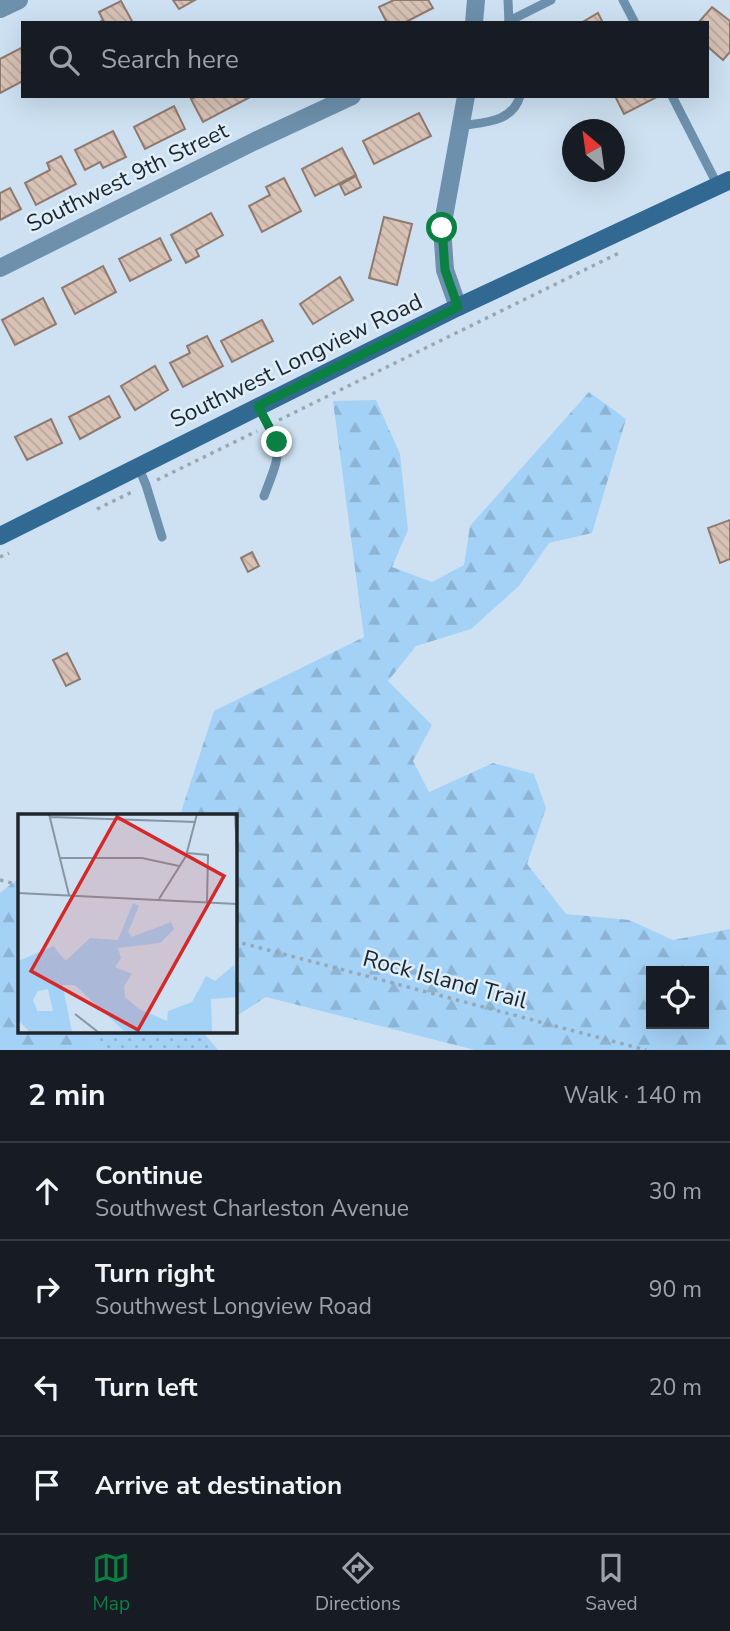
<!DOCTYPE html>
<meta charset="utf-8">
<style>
:root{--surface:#171b24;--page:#242831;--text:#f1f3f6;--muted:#9ea1a6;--line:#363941;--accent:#0b8043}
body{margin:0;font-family:"Nunito Sans",sans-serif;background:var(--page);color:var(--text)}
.controls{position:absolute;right:21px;bottom:21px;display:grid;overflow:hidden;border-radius:0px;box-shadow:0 7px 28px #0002}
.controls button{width:63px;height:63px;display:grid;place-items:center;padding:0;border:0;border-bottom:2px solid var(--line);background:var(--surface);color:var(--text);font:35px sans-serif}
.compass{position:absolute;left:562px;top:119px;width:63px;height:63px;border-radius:50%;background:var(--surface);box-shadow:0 7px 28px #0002;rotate:331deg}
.stop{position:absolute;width:21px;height:21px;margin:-16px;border:5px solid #0b8043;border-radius:50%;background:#fff}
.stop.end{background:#0b8043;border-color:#fff;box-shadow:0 2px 7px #0008}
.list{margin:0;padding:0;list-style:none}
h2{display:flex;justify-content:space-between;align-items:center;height:91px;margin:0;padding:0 28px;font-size:30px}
h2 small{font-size:23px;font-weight:400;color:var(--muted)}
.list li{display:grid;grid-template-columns:46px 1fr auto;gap:21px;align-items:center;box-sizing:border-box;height:98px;padding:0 28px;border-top:2px solid var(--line)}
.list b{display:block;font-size:26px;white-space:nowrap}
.list p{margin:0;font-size:23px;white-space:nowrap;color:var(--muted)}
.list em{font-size:23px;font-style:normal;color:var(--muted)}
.icon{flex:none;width:38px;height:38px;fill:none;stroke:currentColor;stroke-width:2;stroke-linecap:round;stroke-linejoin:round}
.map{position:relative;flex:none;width:730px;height:1050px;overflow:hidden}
.search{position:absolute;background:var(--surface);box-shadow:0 7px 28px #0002;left:21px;right:21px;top:21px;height:77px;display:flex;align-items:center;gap:18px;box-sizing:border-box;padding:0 24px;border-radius:0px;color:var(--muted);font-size:26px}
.sheet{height:483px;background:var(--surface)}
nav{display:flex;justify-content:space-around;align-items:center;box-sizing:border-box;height:98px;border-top:2px solid var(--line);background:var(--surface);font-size:19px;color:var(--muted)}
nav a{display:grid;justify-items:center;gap:4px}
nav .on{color:var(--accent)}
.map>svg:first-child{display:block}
.grass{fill:url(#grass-dots)}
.forest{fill:url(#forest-firs);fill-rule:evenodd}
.building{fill:url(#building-back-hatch);stroke:#907a6f;stroke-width:2}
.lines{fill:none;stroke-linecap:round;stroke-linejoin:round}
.path{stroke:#97a8b5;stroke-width:3.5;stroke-dasharray:3.5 5;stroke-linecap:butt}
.lane{stroke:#6d90ac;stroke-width:9}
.street{stroke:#6d90ac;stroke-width:18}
.secondary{stroke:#326992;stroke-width:18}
.route{stroke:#0b8043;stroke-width:9}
.labels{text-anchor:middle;stroke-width:5;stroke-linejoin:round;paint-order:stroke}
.street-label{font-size:23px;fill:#1e262c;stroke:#deeefb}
.inset-road{fill:none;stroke:#8796a3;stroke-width:2}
.view{fill:#d62828;fill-opacity:0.15;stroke:#d62828;stroke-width:3.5}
.inset-edge{fill:none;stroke:#1e262c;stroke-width:3.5}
</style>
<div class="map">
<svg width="730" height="1050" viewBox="0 0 730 1050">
<defs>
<pattern id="grass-dots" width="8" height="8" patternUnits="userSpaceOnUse" patternTransform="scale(1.75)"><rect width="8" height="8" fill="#a4d2f7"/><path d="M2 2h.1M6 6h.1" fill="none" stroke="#8db4d4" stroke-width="1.8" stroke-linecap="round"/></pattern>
<pattern id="forest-firs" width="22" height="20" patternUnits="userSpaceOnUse" patternTransform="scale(1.75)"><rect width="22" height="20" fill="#a4d2f7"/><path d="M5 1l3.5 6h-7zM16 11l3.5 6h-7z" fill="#8db4d4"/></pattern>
<pattern id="building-back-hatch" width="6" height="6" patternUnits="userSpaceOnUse" patternTransform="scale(1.75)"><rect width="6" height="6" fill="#d8c1b5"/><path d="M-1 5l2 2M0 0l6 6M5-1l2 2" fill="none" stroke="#b9a69c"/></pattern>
</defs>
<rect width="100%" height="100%" fill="#cde1f2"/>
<polygon class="grass" points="83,1031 202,1031 218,1050 104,1050"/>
<g class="forest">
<path d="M 589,392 L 626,419 L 592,533 L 549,543 L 519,586 L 471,629 L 416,646 L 388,681 L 432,725 L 413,761 L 429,792 L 493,763 L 534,774 L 546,808 L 527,864 L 566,914 L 629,920 L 673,940 L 730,929 L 730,1050 L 475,1050 L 266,997 L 235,1017 L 234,816 L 180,815 L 214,711 L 364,637 L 333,401 L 376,400 L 400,454 L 408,530 L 392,567 L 432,582 L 464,565 L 470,526 ZM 651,971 L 704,971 L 704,1024 L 651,1024 Z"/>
<polygon points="19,878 19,1031 83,1031 104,1050 0,1050 0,893"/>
</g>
<g class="building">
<polygon points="173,0 195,0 179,9"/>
<polygon points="394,0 428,0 433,8 404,23 387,23 379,7"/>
<polygon points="121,1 133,23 98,23 103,20 99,12"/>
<polygon points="712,7 730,21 730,52 723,60 707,46 707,23 698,23"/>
<polygon points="598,13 603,23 581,23"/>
<polygon points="21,48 23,52 23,81 0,93 0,59"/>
<polygon points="197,96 252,96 203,122 191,99"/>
<polygon points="615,96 657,96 657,97 624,114"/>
<polygon points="174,106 185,129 145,149 134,127"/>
<polygon points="419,113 431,136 374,164 363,141"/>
<polygon points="113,131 126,157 103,168 100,162 85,170 75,150"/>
<polygon points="342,148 356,175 315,196 302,169"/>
<polygon points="61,156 76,184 36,205 25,183 50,170 47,163"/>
<polygon points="356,176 361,187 345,195 340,185"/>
<polygon points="284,178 301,211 262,232 249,206 270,195 266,187"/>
<polygon points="10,188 21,209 0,220 0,193"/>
<polygon points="211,213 223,235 196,250 199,256 186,263 171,235"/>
<polygon points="384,217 412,224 397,285 369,278"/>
<polygon points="160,238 171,260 130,281 119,259"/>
<polygon points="103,266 116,292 75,314 62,288"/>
<polygon points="340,277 353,300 313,324 300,304"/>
<polygon points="43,298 56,324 15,345 2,320"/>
<polygon points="262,320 273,341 232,362 221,341"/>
<polygon points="207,336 223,366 183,387 170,363 190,353 187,346"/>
<polygon points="155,366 168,390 135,410 121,386"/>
<polygon points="109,396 120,417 80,439 69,417"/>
<polygon points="51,419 62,443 27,460 15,437"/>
<polygon points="730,520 730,559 720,563 708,528"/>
<polygon points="252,552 259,566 248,572 241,558"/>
<polygon points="67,653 80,679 66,686 53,660"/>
</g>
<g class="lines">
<g class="path">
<polyline points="279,420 621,252"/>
<polyline points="157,480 257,431"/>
<polyline points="97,509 134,491"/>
<polyline points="0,557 9,553"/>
<polyline points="0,880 19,885"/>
<polyline points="234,941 646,1050"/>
</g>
<g class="lane">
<polyline points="508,0 509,23"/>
<polyline points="623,0 635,23"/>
<polyline points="509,21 551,0"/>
<polyline points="672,96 718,186"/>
<path d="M 460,126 C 484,122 512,123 520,96"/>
<path d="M 258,406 C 282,452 283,447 264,496"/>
<polyline points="138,466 146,485 162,537"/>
</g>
<g class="street">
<polyline points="0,9 19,0"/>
<polyline points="474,23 476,0"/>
<polyline points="0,268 255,141 352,96"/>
<polyline points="458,307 445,270 442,228 466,96"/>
</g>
<polyline class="secondary" points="0,536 458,307 730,180"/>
</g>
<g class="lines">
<polyline class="route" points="277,442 258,406 458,307 445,270 442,228"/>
</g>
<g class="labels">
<g class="street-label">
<text transform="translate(127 177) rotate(-26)" y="8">Southwest 9th Street</text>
<text transform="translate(296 360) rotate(-26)" y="8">Southwest Longview Road</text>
<text transform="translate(445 979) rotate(15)" y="8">Rock Island Trail</text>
</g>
</g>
<g transform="translate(18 814)">
<rect width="219" height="219" fill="#cde1f2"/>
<path d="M 39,137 L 48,147 L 41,153 L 54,218 L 40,218 L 33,208 L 21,203 L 20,197 L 35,197 L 24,150 L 26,142 Z" fill="#a4d2f7"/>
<path d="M 115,89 L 121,92 L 110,118 L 114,123 L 153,108 L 156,115 L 142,129 L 100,134 L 103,144 L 97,153 L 114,160 L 106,172 L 107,183 L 121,195 L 149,207 L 150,197 L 174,188 L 188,162 L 197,167 L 216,151 L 219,183 L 193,185 L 194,218 L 107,218 L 57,171 L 44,171 L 41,153 L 72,124 L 100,126 ZM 36,132 L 39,137 L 26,142 L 24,150 L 31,175 L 20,177 L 15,186 L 22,203 L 33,208 L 40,218 L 12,218 L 0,206 L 0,147 Z" fill="#a4d2f7"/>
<path class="inset-road" d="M 31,0 L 51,81M 217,0 L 219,39M 32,3 L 178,8M 169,39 L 190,41 L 189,88M 42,44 L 124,44 L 161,52M 0,79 L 219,90M 141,85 L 168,42 L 179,0M 57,200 L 80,218"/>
<path class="view" d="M 99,3 L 206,62 L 120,216 L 13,157 Z"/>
<rect width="219" height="219" class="inset-edge"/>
</g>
</svg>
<div class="controls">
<button><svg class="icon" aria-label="locate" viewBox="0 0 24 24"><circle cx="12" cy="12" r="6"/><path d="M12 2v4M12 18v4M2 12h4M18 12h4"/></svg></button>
</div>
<svg class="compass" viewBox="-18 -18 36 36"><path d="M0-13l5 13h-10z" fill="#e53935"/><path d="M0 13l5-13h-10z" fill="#9ea1a6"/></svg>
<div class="stop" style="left:442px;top:228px"></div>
<div class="stop end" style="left:277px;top:442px"></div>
<div class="search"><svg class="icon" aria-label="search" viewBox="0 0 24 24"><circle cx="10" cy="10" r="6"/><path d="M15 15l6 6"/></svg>Search here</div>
</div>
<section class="sheet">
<h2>2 min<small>Walk · 140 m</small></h2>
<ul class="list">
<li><svg class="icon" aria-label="ahead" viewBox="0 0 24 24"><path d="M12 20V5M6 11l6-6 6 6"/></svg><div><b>Continue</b><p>Southwest Charleston Avenue</p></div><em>30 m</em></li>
<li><svg class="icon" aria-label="right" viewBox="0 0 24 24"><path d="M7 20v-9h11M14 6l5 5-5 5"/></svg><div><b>Turn right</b><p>Southwest Longview Road</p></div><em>90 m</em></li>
<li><svg class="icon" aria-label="left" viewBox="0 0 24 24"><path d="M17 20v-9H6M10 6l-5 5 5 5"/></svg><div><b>Turn left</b></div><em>20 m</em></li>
<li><svg class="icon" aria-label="arrive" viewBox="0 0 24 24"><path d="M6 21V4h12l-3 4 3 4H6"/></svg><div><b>Arrive at destination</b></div></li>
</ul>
</section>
<nav>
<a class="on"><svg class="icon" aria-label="map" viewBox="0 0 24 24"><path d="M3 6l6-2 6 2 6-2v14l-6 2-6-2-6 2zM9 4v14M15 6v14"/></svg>Map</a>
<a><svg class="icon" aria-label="directions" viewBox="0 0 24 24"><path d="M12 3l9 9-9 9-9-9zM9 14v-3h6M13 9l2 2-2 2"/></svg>Directions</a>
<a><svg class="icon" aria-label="saved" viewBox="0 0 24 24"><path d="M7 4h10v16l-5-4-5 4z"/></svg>Saved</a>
</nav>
